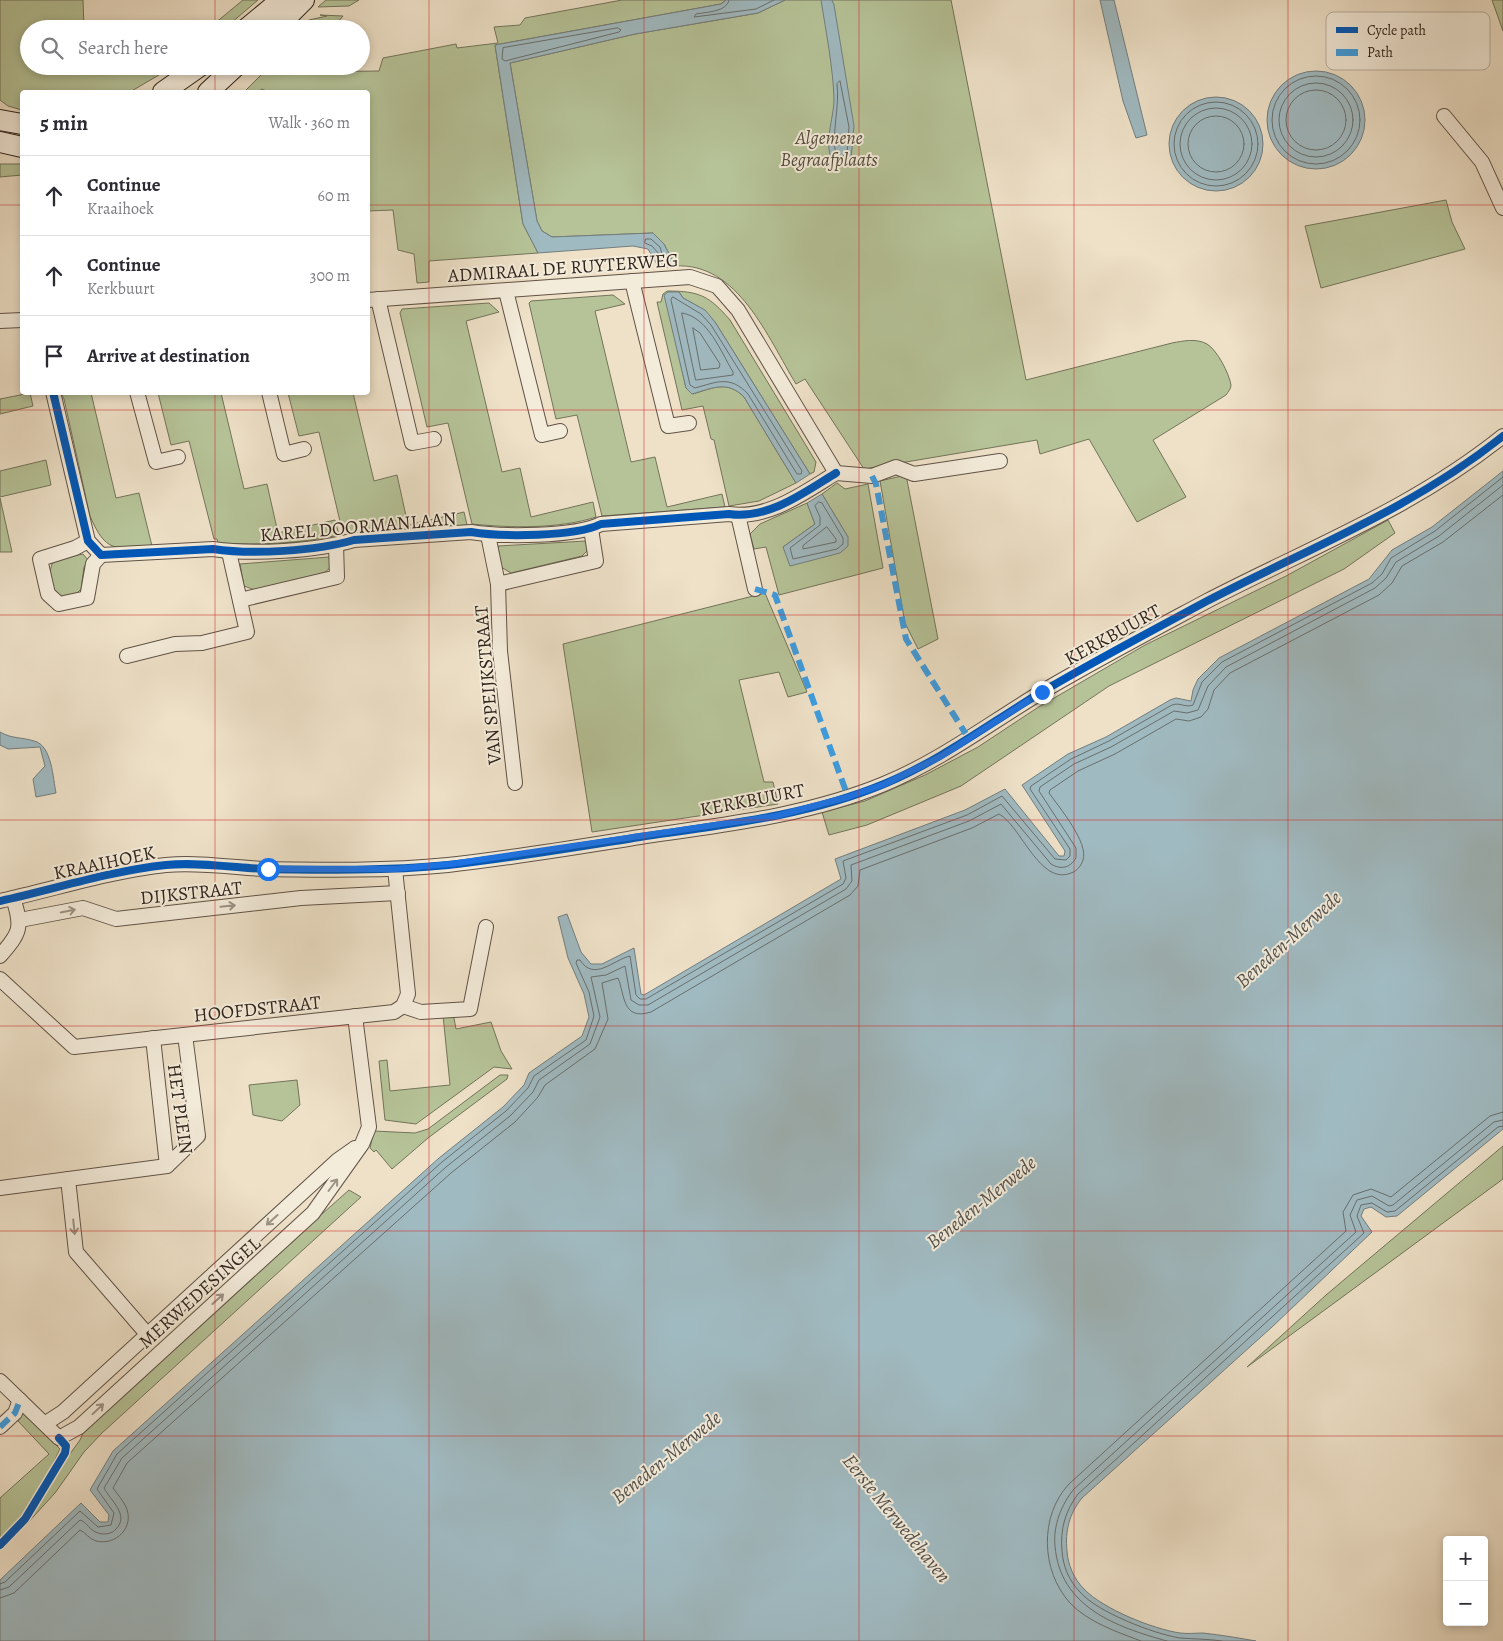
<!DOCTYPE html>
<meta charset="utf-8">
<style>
:root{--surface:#fff;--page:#f7f7f7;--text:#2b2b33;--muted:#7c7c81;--line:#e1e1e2}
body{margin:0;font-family:Alegreya,serif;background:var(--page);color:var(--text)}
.controls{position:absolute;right:15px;bottom:15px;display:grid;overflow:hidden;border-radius:5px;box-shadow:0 2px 8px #0003}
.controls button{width:45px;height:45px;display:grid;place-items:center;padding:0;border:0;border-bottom:1px solid var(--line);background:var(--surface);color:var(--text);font:25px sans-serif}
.stop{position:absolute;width:15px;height:15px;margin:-11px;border:4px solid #1a73e8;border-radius:50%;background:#fff}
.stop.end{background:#1a73e8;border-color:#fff;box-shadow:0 1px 5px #0008}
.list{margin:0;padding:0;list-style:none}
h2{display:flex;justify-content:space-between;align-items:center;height:65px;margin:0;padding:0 20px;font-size:21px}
h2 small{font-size:16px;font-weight:400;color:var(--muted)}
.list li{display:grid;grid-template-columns:32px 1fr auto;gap:15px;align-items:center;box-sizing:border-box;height:80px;padding:0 20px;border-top:1px solid var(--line)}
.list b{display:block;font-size:19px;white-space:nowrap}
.list p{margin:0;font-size:16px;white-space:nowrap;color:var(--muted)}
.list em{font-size:16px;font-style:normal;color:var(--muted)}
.icon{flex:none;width:28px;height:28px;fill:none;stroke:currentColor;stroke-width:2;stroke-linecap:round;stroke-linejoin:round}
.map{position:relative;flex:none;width:1503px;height:1641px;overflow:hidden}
.search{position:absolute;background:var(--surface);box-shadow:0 2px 8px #0003;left:20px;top:20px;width:350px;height:55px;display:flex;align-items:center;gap:12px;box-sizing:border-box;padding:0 18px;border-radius:28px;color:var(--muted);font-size:19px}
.panel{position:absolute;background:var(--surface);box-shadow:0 2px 8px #0003;left:20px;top:90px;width:350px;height:305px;border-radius:5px}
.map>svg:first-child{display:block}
.green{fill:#b6c398;stroke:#73745a}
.water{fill:#a0bac1;stroke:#737e7f}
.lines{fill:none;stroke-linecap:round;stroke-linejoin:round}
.shore{stroke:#686f6e;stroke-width:1}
.street-casing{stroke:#605347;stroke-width:16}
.secondary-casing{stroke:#30241c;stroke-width:22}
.street{stroke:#f4ecdb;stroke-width:14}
.secondary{stroke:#f4ecdb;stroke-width:20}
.quiet{stroke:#3e9cdf;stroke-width:6;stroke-dasharray:12 6;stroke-linecap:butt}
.cycleway-casing{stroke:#f4ecdb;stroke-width:11}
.cycleway{stroke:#0057b8;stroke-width:8}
.oneway{stroke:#9c9285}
.route{stroke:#1a73e8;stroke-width:6}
.grid{fill:none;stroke:#d62828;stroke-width:1;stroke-opacity:0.55}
.labels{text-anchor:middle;stroke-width:4;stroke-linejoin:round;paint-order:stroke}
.park-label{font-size:19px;font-style:italic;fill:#524c3b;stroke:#f4ecdb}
.street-label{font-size:19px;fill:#30241c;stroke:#f4ecdb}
.water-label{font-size:20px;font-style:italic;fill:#52514e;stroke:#f4ecdb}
.key{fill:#f4ecdb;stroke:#b9b0a2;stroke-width:1}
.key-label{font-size:14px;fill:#30241c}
</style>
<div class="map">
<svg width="1503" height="1641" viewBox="0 0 1503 1641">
<rect width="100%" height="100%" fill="#eee1c8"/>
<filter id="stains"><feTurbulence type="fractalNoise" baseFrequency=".004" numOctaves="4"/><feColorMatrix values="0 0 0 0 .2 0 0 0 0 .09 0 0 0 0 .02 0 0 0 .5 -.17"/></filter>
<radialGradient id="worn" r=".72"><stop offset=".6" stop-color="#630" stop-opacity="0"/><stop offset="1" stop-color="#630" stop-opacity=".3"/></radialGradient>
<g class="green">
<polygon points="0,0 83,0 84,29 29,29 29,66 174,66 130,92 22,92 22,110 8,106 0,100"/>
<polygon points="243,0 258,0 224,29 208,29"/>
<polygon points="326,0 359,0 349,6 318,7"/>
<polygon points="622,0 726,0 721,4 495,45 523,224 538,253 429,261 429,282 417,283 414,254 398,250 393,210 368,211 368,92 268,92 262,89 257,92 244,92 270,66 301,66 298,72 379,71 383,58 456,44 457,48 498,43 494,27 520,25 525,18"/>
<path d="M 785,0 L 951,0 L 1026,380 L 1172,343 C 1183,341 1196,338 1207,344 C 1217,350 1229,373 1231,385 C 1231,389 1228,392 1226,395 L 1153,440 L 1186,497 L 1137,522 L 1089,439 L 1040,454 L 1037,440 L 864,469 L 805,379 L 796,384 C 768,338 738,262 675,266 L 664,244 L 653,233 L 552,237 L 542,231 L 537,221 L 510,63 L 635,34 L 758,13 Z"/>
<polygon points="1492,0 1503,0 1503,31"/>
<polygon points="320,15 343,16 332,29 302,29 309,20 327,16"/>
<polygon points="0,164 22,164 22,175 0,177"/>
<polygon points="1446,200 1452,222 1465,249 1321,288 1305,226"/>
<path d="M 667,291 C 700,291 709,296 730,320 L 816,462 L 814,472 L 810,474 L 715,322 L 699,307 L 683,298 L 679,292 L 668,292 L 665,295 L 686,388 L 693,394 C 713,388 727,380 744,397 L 796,483 L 759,501 L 729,506 L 714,440 L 711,439 L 703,406 L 682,410 L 657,302 L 661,302 L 663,294 Z"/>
<polygon points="613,295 625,304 595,311 631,462 655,457 667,507 722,494 725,507 602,516 577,415 556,419 529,303 531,301"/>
<path d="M 489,303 L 499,312 L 466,321 L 502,472 L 520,468 L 531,517 L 593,502 L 596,517 C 559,529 511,528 472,524 L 448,423 L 427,427 L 400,313 L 402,309 Z"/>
<polygon points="30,393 33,406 0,414 0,399"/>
<path d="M 61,393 L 91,393 L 116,498 L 139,493 L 152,546 C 114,549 106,553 90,516 L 64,399 Z"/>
<path d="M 158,393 L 221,393 L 244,489 L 267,484 L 278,533 L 335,520 L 339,535 C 300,544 259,545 218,543 L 217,539 L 214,539 L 189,441 L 171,445 Z"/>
<polygon points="288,393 353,393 374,481 397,475 408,525 464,512 467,525 348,534 347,530 342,530 319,432 299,436"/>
<polygon points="46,460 51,485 0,497 0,471"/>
<polygon points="906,475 938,639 918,649 905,623 880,481"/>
<polygon points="837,483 845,489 868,484 883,568 779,595 766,547 754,549 750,534 760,524 807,503 815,524 783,547 848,537 822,494"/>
<polygon points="0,498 12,552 0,552"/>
<polygon points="1388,520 1395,533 1344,569 1109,686 961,786 867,825 829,835 822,812 865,801 925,775 978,747 1037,708 1145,645 1286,576"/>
<polygon points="586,541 588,550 582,556 511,573 501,567 498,546"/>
<path d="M 83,554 L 88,560 L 84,567 L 81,589 L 76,594 L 61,596 C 50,589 48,576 52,564 L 58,559 Z"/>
<polygon points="329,557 331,567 324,573 255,590 244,586 240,564"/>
<polygon points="765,593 807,692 788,697 779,672 739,680 764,782 773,782 778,804 592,832 563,644"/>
<polygon points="443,1015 451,1015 454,1018 456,1029 491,1022 501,1051 512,1069 494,1067 416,1124 385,1120 379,1061 387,1060 390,1091 450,1085"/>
<polygon points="500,1075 508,1075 507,1079 428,1138 392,1169 376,1150 374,1152 370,1148 374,1131 415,1133 428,1129"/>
<polygon points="297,1080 300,1105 282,1121 253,1115 249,1085"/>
<polygon points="1503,1146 1503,1179 1247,1367 1326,1295"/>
<polygon points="349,1190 361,1197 102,1433 84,1452 55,1493 23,1528 47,1486 80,1440 87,1424 320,1213 322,1214"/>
<path d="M 23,1411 L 60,1449 C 45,1481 26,1516 0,1541 L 0,1498 L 49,1454 L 18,1421 Z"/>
</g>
<g class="water">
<polygon points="726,0 785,0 758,13 635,34 510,63 537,221 542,231 552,237 653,233 664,244 675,266 659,268 648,249 633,246 538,253 523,224 495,45 721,4"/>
<path d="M 821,0 L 832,0 L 834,5 L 854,126 L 851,159 L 834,163 C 822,146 834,119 834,99 C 833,67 826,32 821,0 Z"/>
<polygon points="1100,0 1114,0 1147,135 1136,138 1123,101"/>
<circle cx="1316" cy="120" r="49"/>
<circle cx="1216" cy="144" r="47"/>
<path d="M 668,292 L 679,292 L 683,298 L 705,310 L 715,322 L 810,474 L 796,483 L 744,397 C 727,380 713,388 692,394 L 686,388 L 664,295 Z"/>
<path d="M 1503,471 L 1503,1129 L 1397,1216 L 1386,1217 L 1371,1207 L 1364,1209 L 1361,1216 L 1372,1232 L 1272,1327 L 1082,1498 C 1069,1514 1065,1531 1067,1551 C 1068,1565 1074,1579 1084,1589 C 1103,1609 1153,1629 1180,1633 C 1188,1634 1196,1633 1203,1633 C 1221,1635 1239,1638 1256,1641 L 0,1641 L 0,1580 L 81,1503 L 100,1522 L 108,1522 L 109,1515 L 90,1490 L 113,1451 L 439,1158 L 503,1107 L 524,1085 L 529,1073 L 582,1036 L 589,1017 L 584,994 L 568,958 L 558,917 L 567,914 L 581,952 L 591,964 L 602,964 L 634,948 L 641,994 L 644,995 L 841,879 L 835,859 L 965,810 L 1005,789 L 1059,856 L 1064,856 L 1065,851 L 1022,785 L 1068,754 L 1106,737 L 1170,700 L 1176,698 L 1191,701 L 1193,690 L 1198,679 L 1219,658 L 1369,579 L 1392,550 L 1432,527 Z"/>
<polygon points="822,494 848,537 848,546 840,553 790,566 783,547 815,524 807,503"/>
<path d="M 0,732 C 12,739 22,737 34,741 C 52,745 53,779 56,793 L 36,797 L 33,779 L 45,766 L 40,747 L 8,749 L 0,745 Z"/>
</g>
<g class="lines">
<g class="shore">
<path d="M 729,0 C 727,12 706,12 696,14 L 694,17 L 756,9 L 774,0"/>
<polygon points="618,28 621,30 619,32 505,61 502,59 503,48"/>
<circle cx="1316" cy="120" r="44"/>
<path d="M 840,81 L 849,127 L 847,154 L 839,158 L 836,156 C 831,132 840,108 837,84 Z"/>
<circle cx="1316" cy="120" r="37"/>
<circle cx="1316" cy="120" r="30"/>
<circle cx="1216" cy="144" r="42"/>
<circle cx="1216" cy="144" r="36"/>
<circle cx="1216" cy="144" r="28"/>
<polygon points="646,239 651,239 660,247 662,254 659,254 652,246 645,243"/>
<path d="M 673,297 L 701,314 L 711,325 L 802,471 L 801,474 L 797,474 L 748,394 C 730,375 717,382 695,388 L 690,385 L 671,300 Z"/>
<path d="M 682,313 C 708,317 721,352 733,372 L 733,375 L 696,380 Z"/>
<polygon points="693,328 700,333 720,364 719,368 701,370"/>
<polygon points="819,502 822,503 843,538 843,544 837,549 793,559 790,548 820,525 820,517 815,506"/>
<polygon points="827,527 836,539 836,542 803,549 803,546"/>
<path d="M 0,1584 L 5,1582 L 80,1511 L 98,1527 L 111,1525 L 114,1513 L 97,1489 L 117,1454 L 442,1162 L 506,1111 L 528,1088 L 534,1076 L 586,1040 L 594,1016 L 589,992 L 576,963 L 577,960 L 580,960 C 594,982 613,960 630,956 L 636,995 L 640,999 L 646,999 L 843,884 L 846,878 L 843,861 L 967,815 L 1002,796 L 1055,859 L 1066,860 L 1070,856 L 1070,849 L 1030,789 L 1031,786 L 1071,759 L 1109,741 L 1172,705 C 1180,702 1185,708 1193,705 L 1202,682 L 1222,662 L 1372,583 L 1382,574 L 1391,558 L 1435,531 L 1503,477"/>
<path d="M 0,1590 L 9,1587 L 80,1520 C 87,1522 90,1531 98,1533 C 104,1535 112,1534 116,1529 C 130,1515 110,1500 104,1488 L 122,1458 L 446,1167 L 510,1116 L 533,1092 L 539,1080 L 590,1044 L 600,1017 L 591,977 L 606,975 L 625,966 L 631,1000 L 639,1005 L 648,1005 L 846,889 L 852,881 L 851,865 L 969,821 L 1001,804 L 1051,864 C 1061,870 1070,868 1076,858 L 1076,848 L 1039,791 L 1040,787 L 1074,764 L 1111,747 L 1174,711 L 1187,713 L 1198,710 L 1208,686 L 1226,667 L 1375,588 L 1386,578 L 1396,562 L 1439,536 L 1503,485"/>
<path d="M 0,1598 L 14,1593 L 80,1530 C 85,1532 89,1539 96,1541 C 116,1546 135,1527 126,1507 C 123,1500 117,1494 113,1488 L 127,1463 L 451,1173 L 515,1122 L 538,1097 L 545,1085 L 595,1049 L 608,1019 L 602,983 L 618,978 C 625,995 622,1021 651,1012 L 850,895 L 858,886 L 860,870 L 972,828 L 999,814 C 1021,826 1040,886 1071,873 C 1077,871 1081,866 1083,860 C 1089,843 1059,807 1049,793 L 1050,790 L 1078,771 L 1115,754 L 1176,719 L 1189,721 L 1201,717 L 1208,709 L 1214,690 L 1230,673 L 1379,595 L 1392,583 L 1402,566 L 1443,542 L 1503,495"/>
<path d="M 1141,1641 C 1117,1632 1088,1622 1070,1603 C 1041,1571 1039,1516 1069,1484 L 1346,1231 L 1343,1212 L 1353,1195 L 1371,1189 L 1391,1197 L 1490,1116 L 1503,1112"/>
<path d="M 1167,1641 C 1116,1627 1060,1607 1055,1546 C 1053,1526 1061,1505 1074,1489 L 1356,1232 L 1350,1215 L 1357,1200 L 1372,1196 L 1389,1206 L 1393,1205 L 1494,1122 L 1503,1120"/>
<path d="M 1222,1641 C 1208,1639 1194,1639 1180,1638 C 1154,1634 1097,1612 1080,1592 C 1069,1581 1063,1566 1062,1551 C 1060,1530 1065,1511 1078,1494 L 1364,1233 L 1357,1216 L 1361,1205 L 1372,1203 L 1387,1212 L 1395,1211 L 1498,1127 L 1503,1126"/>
</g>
<g class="street-casing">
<g id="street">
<polyline points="1444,116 1482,162 1503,208"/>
<polyline points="632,281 668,426 689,423"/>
<polyline points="506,291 542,435 560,431"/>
<polyline points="378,299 412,443 434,439"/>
<polyline points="368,300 690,277 717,286 738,310 836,473"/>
<polyline points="0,321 22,320"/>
<path d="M 53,392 L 88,541 L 101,555 L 213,549 C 252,555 316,551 354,540 L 471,532 C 501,537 575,537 601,524 L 729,514 C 768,520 805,492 836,473"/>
<polyline points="137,392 156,462 178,457"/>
<polyline points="269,392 284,454 304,449"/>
<polyline points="836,473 872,476 896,467 914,474 1000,461"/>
<polyline points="738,515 755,589"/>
<polyline points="488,535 498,584 596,561 591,529"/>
<polyline points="88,541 75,548 40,559 48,594 59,604 87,598 93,564 101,555"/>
<polyline points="498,584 500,651 515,783"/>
<polyline points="240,600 337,577 336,545"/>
<polyline points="127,656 175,644 202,643 247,632 229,552"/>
<path d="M 0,901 C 55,889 110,871 166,865 C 197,862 231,867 263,869 C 324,870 387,871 448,865 C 512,858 577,847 640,837 C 722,825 807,816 884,784 C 942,760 991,722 1045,690 C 1098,659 1153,630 1207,601 C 1309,548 1412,509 1503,436"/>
<polyline points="20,920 83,908 116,919 301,898 398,893"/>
<path d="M 0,956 C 20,933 23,928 13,898"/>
<polyline points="0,979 74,1047 394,1012 403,1006 408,994 395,869"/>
<polyline points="403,1006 421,1012 470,1009 486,927"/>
<polyline points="153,1038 167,1166 198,1136 185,1035"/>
<polyline points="68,1179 76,1252 147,1334"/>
<polyline points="0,1188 167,1166"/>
<polyline points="0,1381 59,1438 79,1427 313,1213 362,1144 369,1127 355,1016"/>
<polyline points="46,1423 63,1412 338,1160 355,1148"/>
<polyline points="0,1427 15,1413 20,1400"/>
</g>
</g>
<g class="secondary-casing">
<g id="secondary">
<polyline points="246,29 281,0"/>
<polyline points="275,29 304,0"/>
<polyline points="163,92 200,66"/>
<polyline points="208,92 236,66"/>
<polyline points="0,120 22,124"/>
<polyline points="0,142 22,147"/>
</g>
</g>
<use href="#street" class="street"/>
<use href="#secondary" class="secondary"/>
<g class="quiet">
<polyline points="872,476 876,484 906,639 969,739"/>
<polyline points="755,589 775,595 848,797"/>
<polyline points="0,1427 15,1413 20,1400"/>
</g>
<g class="cycleway-casing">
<g id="cycleway">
<path d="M 53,392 L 88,541 L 101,555 L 213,549 C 252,555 316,551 354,540 L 471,532 C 501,537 575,537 601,524 L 729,514 C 768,520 805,492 836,473"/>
<path d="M 0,901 C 55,889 110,871 166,865 C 197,862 231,867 263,869 C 324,870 387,871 448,865 C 512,858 577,847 640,837 C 722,825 807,816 884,784 C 942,760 991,722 1045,690 C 1098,659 1153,630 1207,601 C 1309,548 1412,509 1503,436"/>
<polyline points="0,1545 25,1519 65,1453 66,1446 59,1438"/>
</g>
</g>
<use href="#cycleway" class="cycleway"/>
</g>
<defs><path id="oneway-shaft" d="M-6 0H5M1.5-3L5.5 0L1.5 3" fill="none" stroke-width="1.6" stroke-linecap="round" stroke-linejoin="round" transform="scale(1.25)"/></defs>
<g class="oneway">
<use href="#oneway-shaft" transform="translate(228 906) rotate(-6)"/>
<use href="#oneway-shaft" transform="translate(68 911) rotate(-11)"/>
<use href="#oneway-shaft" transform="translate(333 1185) rotate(-53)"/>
<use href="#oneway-shaft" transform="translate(272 1220) rotate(138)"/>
<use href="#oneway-shaft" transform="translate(74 1227) rotate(84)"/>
<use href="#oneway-shaft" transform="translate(218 1299) rotate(-42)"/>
<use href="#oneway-shaft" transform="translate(98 1409) rotate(-43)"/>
</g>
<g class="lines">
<polyline class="route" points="268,869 395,869 451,864 776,816 848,797 885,784 940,757 1042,692"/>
</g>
<path class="grid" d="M 215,0 L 215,29M 429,0 L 429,1641M 644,0 L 644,1641M 859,0 L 859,1641M 1074,0 L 1074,1641M 1288,0 L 1288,1641M 215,66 L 215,92M 0,205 L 22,205M 368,205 L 1503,205M 215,392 L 215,1641M 0,410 L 1503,410M 0,615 L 1503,615M 0,820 L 1503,820M 0,1026 L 1503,1026M 0,1231 L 1503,1231M 0,1436 L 1503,1436"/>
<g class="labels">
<g class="park-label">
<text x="829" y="144">Algemene<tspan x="829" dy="22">Begraafplaats</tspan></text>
</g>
<g class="street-label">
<text transform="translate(563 267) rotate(-4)" y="7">ADMIRAAL DE RUYTERWEG</text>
<text transform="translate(358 526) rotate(-5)" y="7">KAREL DOORMANLAAN</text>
<text transform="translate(1112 634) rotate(-29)" y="7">KERKBUURT</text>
<text transform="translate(487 685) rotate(-95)" y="7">VAN SPEIJKSTRAAT</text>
<text transform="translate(752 799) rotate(-11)" y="7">KERKBUURT</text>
<text transform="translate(104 862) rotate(-12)" y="7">KRAAIHOEK</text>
<text transform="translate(191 892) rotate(-6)" y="7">DIJKSTRAAT</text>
<text transform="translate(257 1008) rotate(-6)" y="7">HOOFDSTRAAT</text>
<text transform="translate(181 1109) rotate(82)" y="7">HET PLEIN</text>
<text transform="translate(199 1292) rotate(-42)" y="7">MERWEDESINGEL</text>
</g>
<g class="water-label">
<text transform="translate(1288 939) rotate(-42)" y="7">Beneden-Merwede</text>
<text transform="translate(981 1202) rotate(-39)" y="7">Beneden-Merwede</text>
<text transform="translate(666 1457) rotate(-39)" y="7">Beneden-Merwede</text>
<text transform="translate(897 1518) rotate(51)" y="7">Eerste Merwedehaven</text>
</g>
</g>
<rect x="1326" y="12" width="164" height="58" rx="8" class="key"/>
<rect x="1336" y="27" width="22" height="6" fill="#0057b8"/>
<rect x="1336" y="49" width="22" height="7" fill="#3e9cdf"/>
<g class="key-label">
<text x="1367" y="35">Cycle path</text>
<text x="1367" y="57">Path</text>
</g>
<rect width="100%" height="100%" filter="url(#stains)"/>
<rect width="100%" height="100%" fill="url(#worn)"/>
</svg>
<div class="controls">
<button>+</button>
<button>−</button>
</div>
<div class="stop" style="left:268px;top:869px"></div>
<div class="stop end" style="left:1042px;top:692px"></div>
<div class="search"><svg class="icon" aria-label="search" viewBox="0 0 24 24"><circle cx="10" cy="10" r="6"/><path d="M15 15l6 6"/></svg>Search here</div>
<section class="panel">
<h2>5 min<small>Walk · 360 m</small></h2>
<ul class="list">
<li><svg class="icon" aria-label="ahead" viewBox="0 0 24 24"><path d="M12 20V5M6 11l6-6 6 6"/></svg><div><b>Continue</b><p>Kraaihoek</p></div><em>60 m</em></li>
<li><svg class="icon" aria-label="ahead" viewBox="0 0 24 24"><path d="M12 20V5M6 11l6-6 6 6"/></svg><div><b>Continue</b><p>Kerkbuurt</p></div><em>300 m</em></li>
<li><svg class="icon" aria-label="arrive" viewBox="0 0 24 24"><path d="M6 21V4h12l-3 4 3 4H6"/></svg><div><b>Arrive at destination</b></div></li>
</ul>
</section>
</div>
